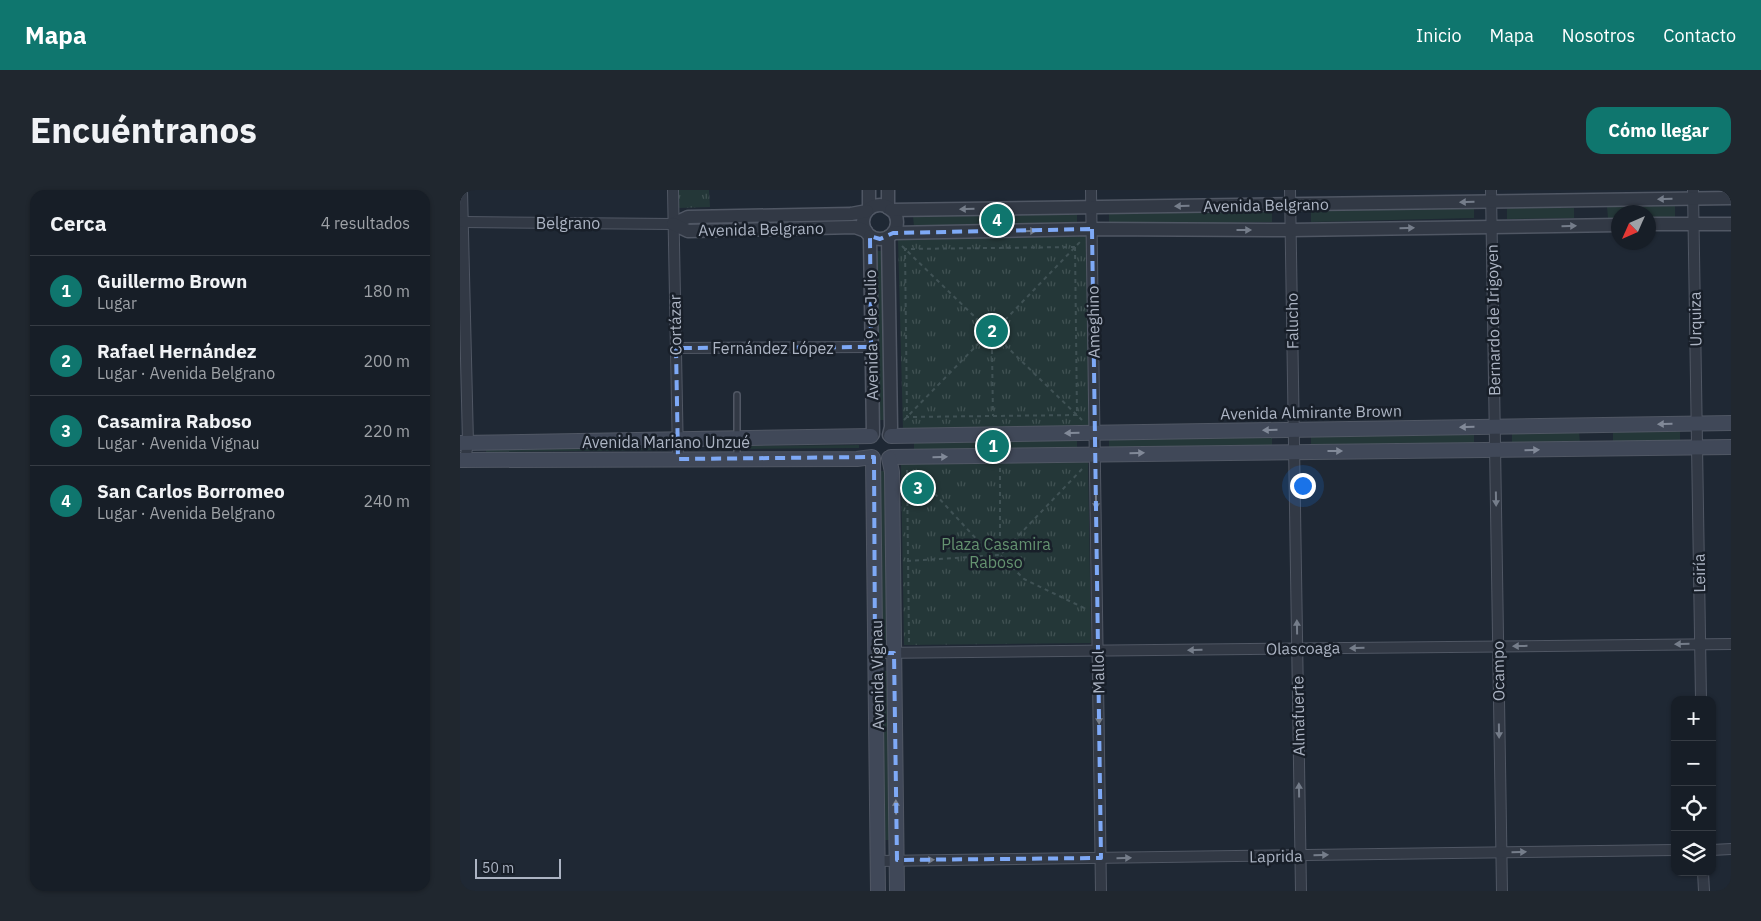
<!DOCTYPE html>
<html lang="es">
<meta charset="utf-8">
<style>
:root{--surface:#171e27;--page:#20272f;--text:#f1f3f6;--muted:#9ea2a7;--line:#363c44;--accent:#0f766e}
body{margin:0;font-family:"IBM Plex Sans",sans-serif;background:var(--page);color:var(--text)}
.controls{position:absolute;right:15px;bottom:15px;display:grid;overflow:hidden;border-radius:10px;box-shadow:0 1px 4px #0004}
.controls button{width:45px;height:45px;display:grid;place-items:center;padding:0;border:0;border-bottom:1px solid var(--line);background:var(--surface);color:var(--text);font:25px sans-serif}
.compass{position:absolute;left:1151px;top:15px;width:45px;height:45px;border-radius:50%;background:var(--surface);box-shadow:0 1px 4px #0004;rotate:225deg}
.scale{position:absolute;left:15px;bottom:12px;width:86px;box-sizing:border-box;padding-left:5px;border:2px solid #acb4c3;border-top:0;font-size:14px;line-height:18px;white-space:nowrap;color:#acb4c3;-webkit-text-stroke:4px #181f29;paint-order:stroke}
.you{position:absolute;left:842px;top:295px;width:18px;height:18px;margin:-12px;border:4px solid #fff;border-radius:50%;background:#1a73e8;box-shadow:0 0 0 8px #1a73e833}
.badge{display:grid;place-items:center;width:32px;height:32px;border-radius:50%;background:var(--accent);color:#fff;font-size:16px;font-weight:700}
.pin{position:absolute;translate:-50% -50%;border:2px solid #fff;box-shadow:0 1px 5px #0006}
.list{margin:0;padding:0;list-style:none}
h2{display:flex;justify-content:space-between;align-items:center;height:65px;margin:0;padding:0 20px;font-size:21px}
h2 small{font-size:16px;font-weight:400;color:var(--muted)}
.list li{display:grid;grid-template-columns:32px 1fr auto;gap:15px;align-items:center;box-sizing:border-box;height:70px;padding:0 20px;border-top:1px solid var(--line)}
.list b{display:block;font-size:19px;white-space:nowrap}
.list p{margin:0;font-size:16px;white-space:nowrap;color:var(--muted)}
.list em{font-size:16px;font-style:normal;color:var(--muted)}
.icon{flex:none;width:28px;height:28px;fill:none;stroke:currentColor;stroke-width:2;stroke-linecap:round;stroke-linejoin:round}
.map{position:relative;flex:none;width:1271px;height:701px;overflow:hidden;border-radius:15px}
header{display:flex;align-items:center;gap:30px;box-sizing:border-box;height:70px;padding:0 25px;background:var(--accent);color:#fff}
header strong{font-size:24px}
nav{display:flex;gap:28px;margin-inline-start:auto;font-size:18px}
.intro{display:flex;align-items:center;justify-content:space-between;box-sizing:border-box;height:120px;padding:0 30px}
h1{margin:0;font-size:35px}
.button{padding:12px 22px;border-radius:15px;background:var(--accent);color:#fff;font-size:18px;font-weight:700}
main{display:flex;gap:30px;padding:0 30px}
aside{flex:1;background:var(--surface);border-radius:15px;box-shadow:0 1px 4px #0004}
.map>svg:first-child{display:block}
.grass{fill:#243738}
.park{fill:url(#park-tufts)}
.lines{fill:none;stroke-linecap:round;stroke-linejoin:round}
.service-casing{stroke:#505764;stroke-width:8}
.minor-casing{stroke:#505764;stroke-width:12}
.tertiary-casing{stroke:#505764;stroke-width:15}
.secondary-casing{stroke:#505764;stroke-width:16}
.path{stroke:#405255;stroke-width:2;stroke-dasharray:4 4;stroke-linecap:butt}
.service{stroke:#323945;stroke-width:5}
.minor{stroke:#323945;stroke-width:10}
.tertiary{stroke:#323945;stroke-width:12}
.secondary{stroke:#404858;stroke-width:14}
.oneway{fill:#757d8a}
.oneway2{fill:#818998}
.marked{fill:none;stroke:#7ea9f6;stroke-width:4;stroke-dasharray:10 6;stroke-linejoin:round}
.labels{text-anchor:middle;stroke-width:5;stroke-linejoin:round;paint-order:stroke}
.street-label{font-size:16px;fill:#acb4c3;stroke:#181f29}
.park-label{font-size:16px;fill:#649270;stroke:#181f29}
</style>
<header>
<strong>Mapa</strong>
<nav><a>Inicio</a><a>Mapa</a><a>Nosotros</a><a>Contacto</a></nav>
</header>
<div class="intro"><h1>Encuéntranos</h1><a class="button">Cómo llegar</a></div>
<main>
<aside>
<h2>Cerca<small>4 resultados</small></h2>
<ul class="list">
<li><span class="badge">1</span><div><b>Guillermo Brown</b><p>Lugar</p></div><em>180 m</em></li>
<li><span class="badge">2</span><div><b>Rafael Hernández</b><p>Lugar · Avenida Belgrano</p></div><em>200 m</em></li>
<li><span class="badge">3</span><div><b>Casamira Raboso</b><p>Lugar · Avenida Vignau</p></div><em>220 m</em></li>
<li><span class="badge">4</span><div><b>San Carlos Borromeo</b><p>Lugar · Avenida Belgrano</p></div><em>240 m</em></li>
</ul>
</aside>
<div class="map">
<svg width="1271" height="701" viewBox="0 0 1271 701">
<defs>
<pattern id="park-tufts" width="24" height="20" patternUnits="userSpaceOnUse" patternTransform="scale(1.25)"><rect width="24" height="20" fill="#243738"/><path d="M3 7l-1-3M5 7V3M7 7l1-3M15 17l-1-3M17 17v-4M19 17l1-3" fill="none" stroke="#415253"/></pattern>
</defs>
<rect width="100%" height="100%" fill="#1f2834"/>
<g class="grass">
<polygon points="1215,16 1215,27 1189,27 1188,22 1158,22 1158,28 1148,28 1147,17"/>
<polygon points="1014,17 1014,28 851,32 851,20"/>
<polygon points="1047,18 1114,18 1114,28 1047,29"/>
<polygon points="812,21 812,32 649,35 649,24"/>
<polygon points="617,22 617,33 454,37 453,26"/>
<polygon points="415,61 424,61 426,230 417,230"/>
<rect x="1153" y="241" width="67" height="11"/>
<polygon points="1119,242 1120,253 1052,254 1052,243"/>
<polygon points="812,244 812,255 649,258 649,247"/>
<polygon points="1014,244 1014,255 851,258 851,247"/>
<polygon points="617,248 617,259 454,262 454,251"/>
<polygon points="399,255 399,258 288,259 288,256"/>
<polygon points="208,257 208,260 26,262 26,259"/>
<polygon points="419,281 428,281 429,450 421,450"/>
<polygon points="421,481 430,481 431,650 422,650"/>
</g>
<g class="park">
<polygon points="218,0 249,0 250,17 218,18"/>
<polygon points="627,42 630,238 443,239 438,49"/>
<polygon points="628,272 631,453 444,455 441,274"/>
</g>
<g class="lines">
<g class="service-casing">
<polyline id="service" points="277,269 277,205"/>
</g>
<g class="minor-casing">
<g id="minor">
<polyline points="2,0 8,253 5,270"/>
<polyline points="213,0 218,269"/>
<polyline points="631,0 641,701"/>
<polyline points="830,0 841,701"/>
<polyline points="1031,0 1042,701"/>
<polyline points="1233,0 1241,510"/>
<polyline points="3,32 213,34"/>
<polyline points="216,158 411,157"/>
<polyline points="415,463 1271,454"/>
<polyline points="1252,660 1271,659"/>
<polyline points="418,671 1215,660"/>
<polyline points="1243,682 1244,701"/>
</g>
</g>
<g class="tertiary-casing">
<g id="tertiary">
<polyline points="409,0 409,19"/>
<polyline points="428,0 428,18"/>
<circle cx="420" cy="32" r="17"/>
<polyline points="431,20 1271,8"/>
<polyline points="213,34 228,27 391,24 407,21"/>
<polyline points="213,34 228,41 395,37 406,41"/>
<polyline points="1188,34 1271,34"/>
<polyline points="433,43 632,39 830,40 1158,35"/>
<polyline points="410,46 413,244"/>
<polyline points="428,47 431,237 429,245"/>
</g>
</g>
<g class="secondary-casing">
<g id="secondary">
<polyline points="431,246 1271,233"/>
<polyline points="0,253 411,246"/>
<polyline points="431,267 1271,257"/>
<polyline points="413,268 418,701"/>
<polyline points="429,268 432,282 437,701"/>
<polyline points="0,270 397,269 412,267"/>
</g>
</g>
<g class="path">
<polyline points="442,56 519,131"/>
<polygon points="615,57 617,225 447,227 445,59"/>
<circle cx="532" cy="142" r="17"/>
<polyline points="545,130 620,52"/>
<polyline points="545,155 622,230"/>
<polyline points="532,160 533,226"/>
<polyline points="444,230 519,153"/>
<polyline points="540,278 540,365 564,389 626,419"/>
<polyline points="447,280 449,453"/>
<polyline points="453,280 531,365"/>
<polyline points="447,371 540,365 624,277"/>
</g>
<use href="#service" class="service"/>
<use href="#minor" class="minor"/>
<use href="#tertiary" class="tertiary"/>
<use href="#secondary" class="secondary"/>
</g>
<defs><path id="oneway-solid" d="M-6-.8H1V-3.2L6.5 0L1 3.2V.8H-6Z" transform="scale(1.25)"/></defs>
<g class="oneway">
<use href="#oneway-solid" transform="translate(1205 9) rotate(179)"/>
<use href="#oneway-solid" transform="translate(1007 12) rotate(179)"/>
<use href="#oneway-solid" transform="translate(722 16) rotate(179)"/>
<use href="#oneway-solid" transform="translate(507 19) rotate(179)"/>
<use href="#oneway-solid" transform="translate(1109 36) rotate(-1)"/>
<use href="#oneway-solid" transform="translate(947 38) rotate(-1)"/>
<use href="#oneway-solid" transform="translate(784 40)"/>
<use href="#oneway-solid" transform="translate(569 41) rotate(-1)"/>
<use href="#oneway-solid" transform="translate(1036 309) rotate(89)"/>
<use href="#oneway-solid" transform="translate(636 312) rotate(89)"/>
<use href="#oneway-solid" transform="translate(837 437) rotate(-91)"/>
<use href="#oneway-solid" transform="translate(1222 454) rotate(179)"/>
<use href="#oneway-solid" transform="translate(1060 456) rotate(179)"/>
<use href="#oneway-solid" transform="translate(897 458) rotate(179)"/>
<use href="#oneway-solid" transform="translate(735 460) rotate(179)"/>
<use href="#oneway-solid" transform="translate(639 527) rotate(89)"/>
<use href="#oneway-solid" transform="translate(1039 541) rotate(89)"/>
<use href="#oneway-solid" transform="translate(839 600) rotate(-91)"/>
<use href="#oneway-solid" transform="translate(1059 662) rotate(-1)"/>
<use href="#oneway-solid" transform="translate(861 665) rotate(-1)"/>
<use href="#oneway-solid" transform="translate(664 668) rotate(-1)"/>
<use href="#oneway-solid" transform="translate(467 670) rotate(-1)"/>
</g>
<g class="oneway2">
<use href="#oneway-solid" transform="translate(1205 234) rotate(179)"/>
<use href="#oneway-solid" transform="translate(1007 237) rotate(179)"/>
<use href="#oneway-solid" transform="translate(810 240) rotate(179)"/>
<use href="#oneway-solid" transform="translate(612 243) rotate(179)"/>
<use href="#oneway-solid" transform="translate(1072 260) rotate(-1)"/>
<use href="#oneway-solid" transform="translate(875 261)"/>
<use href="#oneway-solid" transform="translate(677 263) rotate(-1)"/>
<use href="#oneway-solid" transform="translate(480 267) rotate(-1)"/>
<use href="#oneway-solid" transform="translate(436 617) rotate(-91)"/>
</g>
<path class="marked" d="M 632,39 L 641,668 L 437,670 L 434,463 L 415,463 L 414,267 L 218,269 L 216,158 L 411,157 L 410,46 L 420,49 L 433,43 Z"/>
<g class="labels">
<g class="street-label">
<text transform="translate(806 15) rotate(-1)" y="6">Avenida Belgrano</text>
<text x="108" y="39">Belgrano</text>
<text transform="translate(301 39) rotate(-1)" y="6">Avenida Belgrano</text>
<text transform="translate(1235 129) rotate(-91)" y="6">Urquiza</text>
<text transform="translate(1033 130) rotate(-91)" y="6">Bernardo de Irigoyen</text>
<text transform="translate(832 131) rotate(-91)" y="6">Falucho</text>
<text transform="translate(633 132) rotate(-91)" y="6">Ameghino</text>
<text transform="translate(215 135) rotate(-91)" y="6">Cortázar</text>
<text transform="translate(411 145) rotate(-91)" y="6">Avenida 9 de Julio</text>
<text x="313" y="164">Fernández López</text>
<text transform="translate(851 222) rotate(-1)" y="6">Avenida Almirante Brown</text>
<text x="206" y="258">Avenida Mariano Unzué</text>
<text transform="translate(1239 383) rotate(-91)" y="6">Leiría</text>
<text transform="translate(843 458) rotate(-1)" y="6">Olascoaga</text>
<text transform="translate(1038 481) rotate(-91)" y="6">Ocampo</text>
<text transform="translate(638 482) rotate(-91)" y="6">Mallol</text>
<text transform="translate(417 485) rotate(-91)" y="6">Avenida Vignau</text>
<text transform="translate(838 526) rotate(-91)" y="6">Almafuerte</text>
<text transform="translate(816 666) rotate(-1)" y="6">Laprida</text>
</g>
<g class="park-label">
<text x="536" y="360">Plaza Casamira<tspan x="536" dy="18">Raboso</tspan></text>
</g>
</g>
</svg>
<div class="controls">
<button>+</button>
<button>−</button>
<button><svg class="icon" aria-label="locate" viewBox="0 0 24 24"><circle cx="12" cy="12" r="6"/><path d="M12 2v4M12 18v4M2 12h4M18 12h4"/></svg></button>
<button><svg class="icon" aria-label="layers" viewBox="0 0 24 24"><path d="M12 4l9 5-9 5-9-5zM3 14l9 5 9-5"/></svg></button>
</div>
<svg class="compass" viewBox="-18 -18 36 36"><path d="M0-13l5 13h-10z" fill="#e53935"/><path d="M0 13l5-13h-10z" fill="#9ea2a7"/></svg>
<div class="scale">50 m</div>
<div class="you"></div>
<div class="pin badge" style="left:533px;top:256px">1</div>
<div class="pin badge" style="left:532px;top:141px">2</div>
<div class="pin badge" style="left:458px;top:298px">3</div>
<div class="pin badge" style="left:537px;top:30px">4</div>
</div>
</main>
